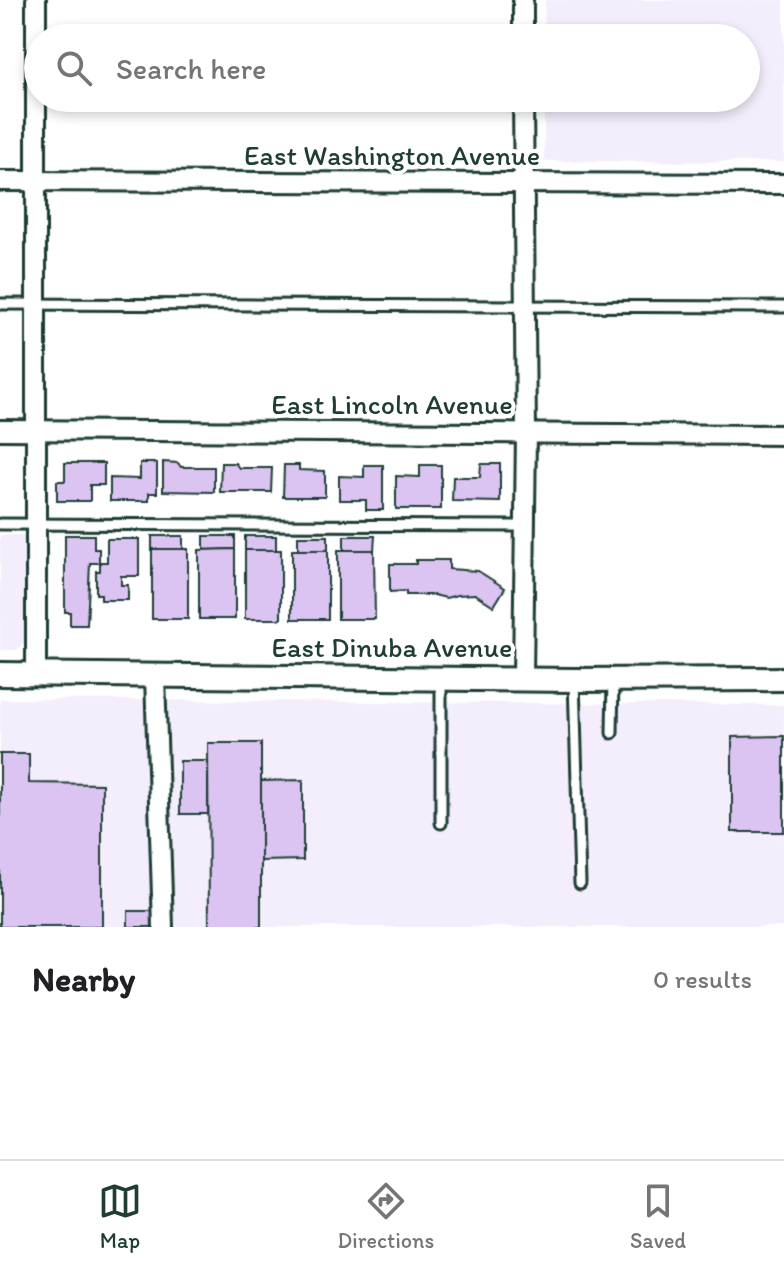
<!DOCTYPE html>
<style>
:root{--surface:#fff;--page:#f6f6f6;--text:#202124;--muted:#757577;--line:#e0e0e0;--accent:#1f3d34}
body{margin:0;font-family:Itim,sans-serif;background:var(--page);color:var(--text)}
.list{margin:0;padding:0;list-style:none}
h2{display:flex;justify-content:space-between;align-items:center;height:104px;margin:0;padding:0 32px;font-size:34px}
h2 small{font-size:26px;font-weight:400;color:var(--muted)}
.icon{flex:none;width:44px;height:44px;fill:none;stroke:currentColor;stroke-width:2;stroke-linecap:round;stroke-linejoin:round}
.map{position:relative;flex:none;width:784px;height:927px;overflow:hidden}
.search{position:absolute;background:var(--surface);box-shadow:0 4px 12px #0003;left:24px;right:24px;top:24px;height:88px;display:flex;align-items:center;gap:20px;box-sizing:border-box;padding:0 28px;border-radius:44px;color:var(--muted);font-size:30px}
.sheet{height:232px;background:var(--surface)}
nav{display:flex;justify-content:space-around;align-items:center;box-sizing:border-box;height:112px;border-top:2px solid var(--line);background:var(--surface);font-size:22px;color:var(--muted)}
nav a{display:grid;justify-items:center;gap:4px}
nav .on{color:var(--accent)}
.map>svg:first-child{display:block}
.built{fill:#f4edfb}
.building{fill:#dbc3f2;stroke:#1f3d34;stroke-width:2}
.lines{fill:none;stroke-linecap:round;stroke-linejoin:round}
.service-casing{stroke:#1f3d34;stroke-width:15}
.minor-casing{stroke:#1f3d34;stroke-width:24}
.tertiary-casing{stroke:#1f3d34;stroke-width:28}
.service{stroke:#fff;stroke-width:9}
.minor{stroke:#fff;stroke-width:18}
.tertiary{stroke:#fff;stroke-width:22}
.labels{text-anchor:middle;stroke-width:8;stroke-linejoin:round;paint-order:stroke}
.street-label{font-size:28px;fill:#1f3d34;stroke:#fff}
</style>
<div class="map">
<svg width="784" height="927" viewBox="0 0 784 927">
<rect width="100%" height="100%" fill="#fff"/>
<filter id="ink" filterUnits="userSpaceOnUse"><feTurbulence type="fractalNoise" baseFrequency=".0125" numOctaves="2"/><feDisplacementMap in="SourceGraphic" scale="16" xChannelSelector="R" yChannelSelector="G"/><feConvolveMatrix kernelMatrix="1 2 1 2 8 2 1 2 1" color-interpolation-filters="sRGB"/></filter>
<g filter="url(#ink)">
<g class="built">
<polygon points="545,0 784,0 784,162 544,161 544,98 746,98 746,38 544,38"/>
<polygon points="0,535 24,535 25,641 17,650 0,650"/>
<polygon points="0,699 784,705 784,927 0,927"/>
</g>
<g class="building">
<polygon points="163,462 178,463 181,467 214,467 214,492 163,491"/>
<polygon points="65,463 104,463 104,485 90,485 90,501 57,501 57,481 65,481"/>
<polygon points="140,463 157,463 157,493 149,493 149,501 110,501 110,478 140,479"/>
<polygon points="221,463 235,463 239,468 272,468 271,492 220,492"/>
<polygon points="481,464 500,464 500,502 452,501 453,477 480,477"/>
<polygon points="284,465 299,465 299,470 325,471 325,497 283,497"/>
<polygon points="364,465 383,465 383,510 366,510 366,500 339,500 339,476 364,477"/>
<polygon points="420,465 441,465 441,509 396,509 396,476 420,477"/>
<polygon points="65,535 94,535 94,549 99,549 99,563 90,563 87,625 70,625 70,612 65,612"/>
<rect x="152" y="536" width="31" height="13"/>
<polygon points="204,536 235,536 235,549 204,550"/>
<rect x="245" y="536" width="31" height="14"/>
<rect x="298" y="536" width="30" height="14"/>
<polygon points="344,536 375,536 374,550 344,550"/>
<polygon points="107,539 139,539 139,576 121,576 121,585 128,585 128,600 101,600 101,594 96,594 96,571 100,571 100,562 107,562"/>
<rect x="152" y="549" width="36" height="70"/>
<polygon points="235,549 235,619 199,619 199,550"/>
<rect x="245" y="550" width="36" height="69"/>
<rect x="292" y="550" width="36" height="69"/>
<polygon points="338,550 374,550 375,619 338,619"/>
<polygon points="416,560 449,560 449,569 478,571 505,588 494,606 475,594 457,595 446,598 434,595 406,595 406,591 390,592 390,564 416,564"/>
<polygon points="784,736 784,832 732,832 732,737"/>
<polygon points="208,743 261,743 261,927 209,927"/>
<polygon points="0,754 29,754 29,783 102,784 102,927 0,927"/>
<rect x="180" y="761" width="28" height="53"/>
<polygon points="303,780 303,860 261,861 261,781"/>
<rect x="128" y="911" width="29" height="16"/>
</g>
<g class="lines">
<g class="service-casing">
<g id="service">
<polyline points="0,304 784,307"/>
<polyline points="0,524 524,526"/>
<polyline points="574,680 580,883"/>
<polyline points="612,733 613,680"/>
<polyline points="441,823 441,681"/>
</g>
</g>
<g class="minor-casing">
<g id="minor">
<polyline points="36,0 36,675"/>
<polyline points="523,0 523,38"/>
<polyline points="523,98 526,433 523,678"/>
<polyline points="0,181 784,184"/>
<polyline points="0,430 784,435"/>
<polyline points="155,676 163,927"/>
</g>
</g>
<g class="tertiary-casing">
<polyline id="tertiary" points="0,674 574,680 784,679"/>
</g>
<use href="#service" class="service"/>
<use href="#minor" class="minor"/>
<use href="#tertiary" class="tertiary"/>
</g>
</g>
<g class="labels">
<g class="street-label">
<text x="392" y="165">East Washington Avenue</text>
<text x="392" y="414">East Lincoln Avenue</text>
<text x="392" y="657">East Dinuba Avenue</text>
</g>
</g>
</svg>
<div class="search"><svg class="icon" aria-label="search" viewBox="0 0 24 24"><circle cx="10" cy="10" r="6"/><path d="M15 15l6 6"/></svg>Search here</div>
</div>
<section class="sheet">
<h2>Nearby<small>0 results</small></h2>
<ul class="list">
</ul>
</section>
<nav>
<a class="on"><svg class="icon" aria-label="map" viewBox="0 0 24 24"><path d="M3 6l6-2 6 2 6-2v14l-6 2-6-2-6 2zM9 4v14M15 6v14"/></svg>Map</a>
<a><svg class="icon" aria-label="directions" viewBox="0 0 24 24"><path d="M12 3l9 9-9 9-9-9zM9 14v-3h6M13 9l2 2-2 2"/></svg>Directions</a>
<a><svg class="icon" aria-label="saved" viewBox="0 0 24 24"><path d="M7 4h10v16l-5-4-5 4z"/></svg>Saved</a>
</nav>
